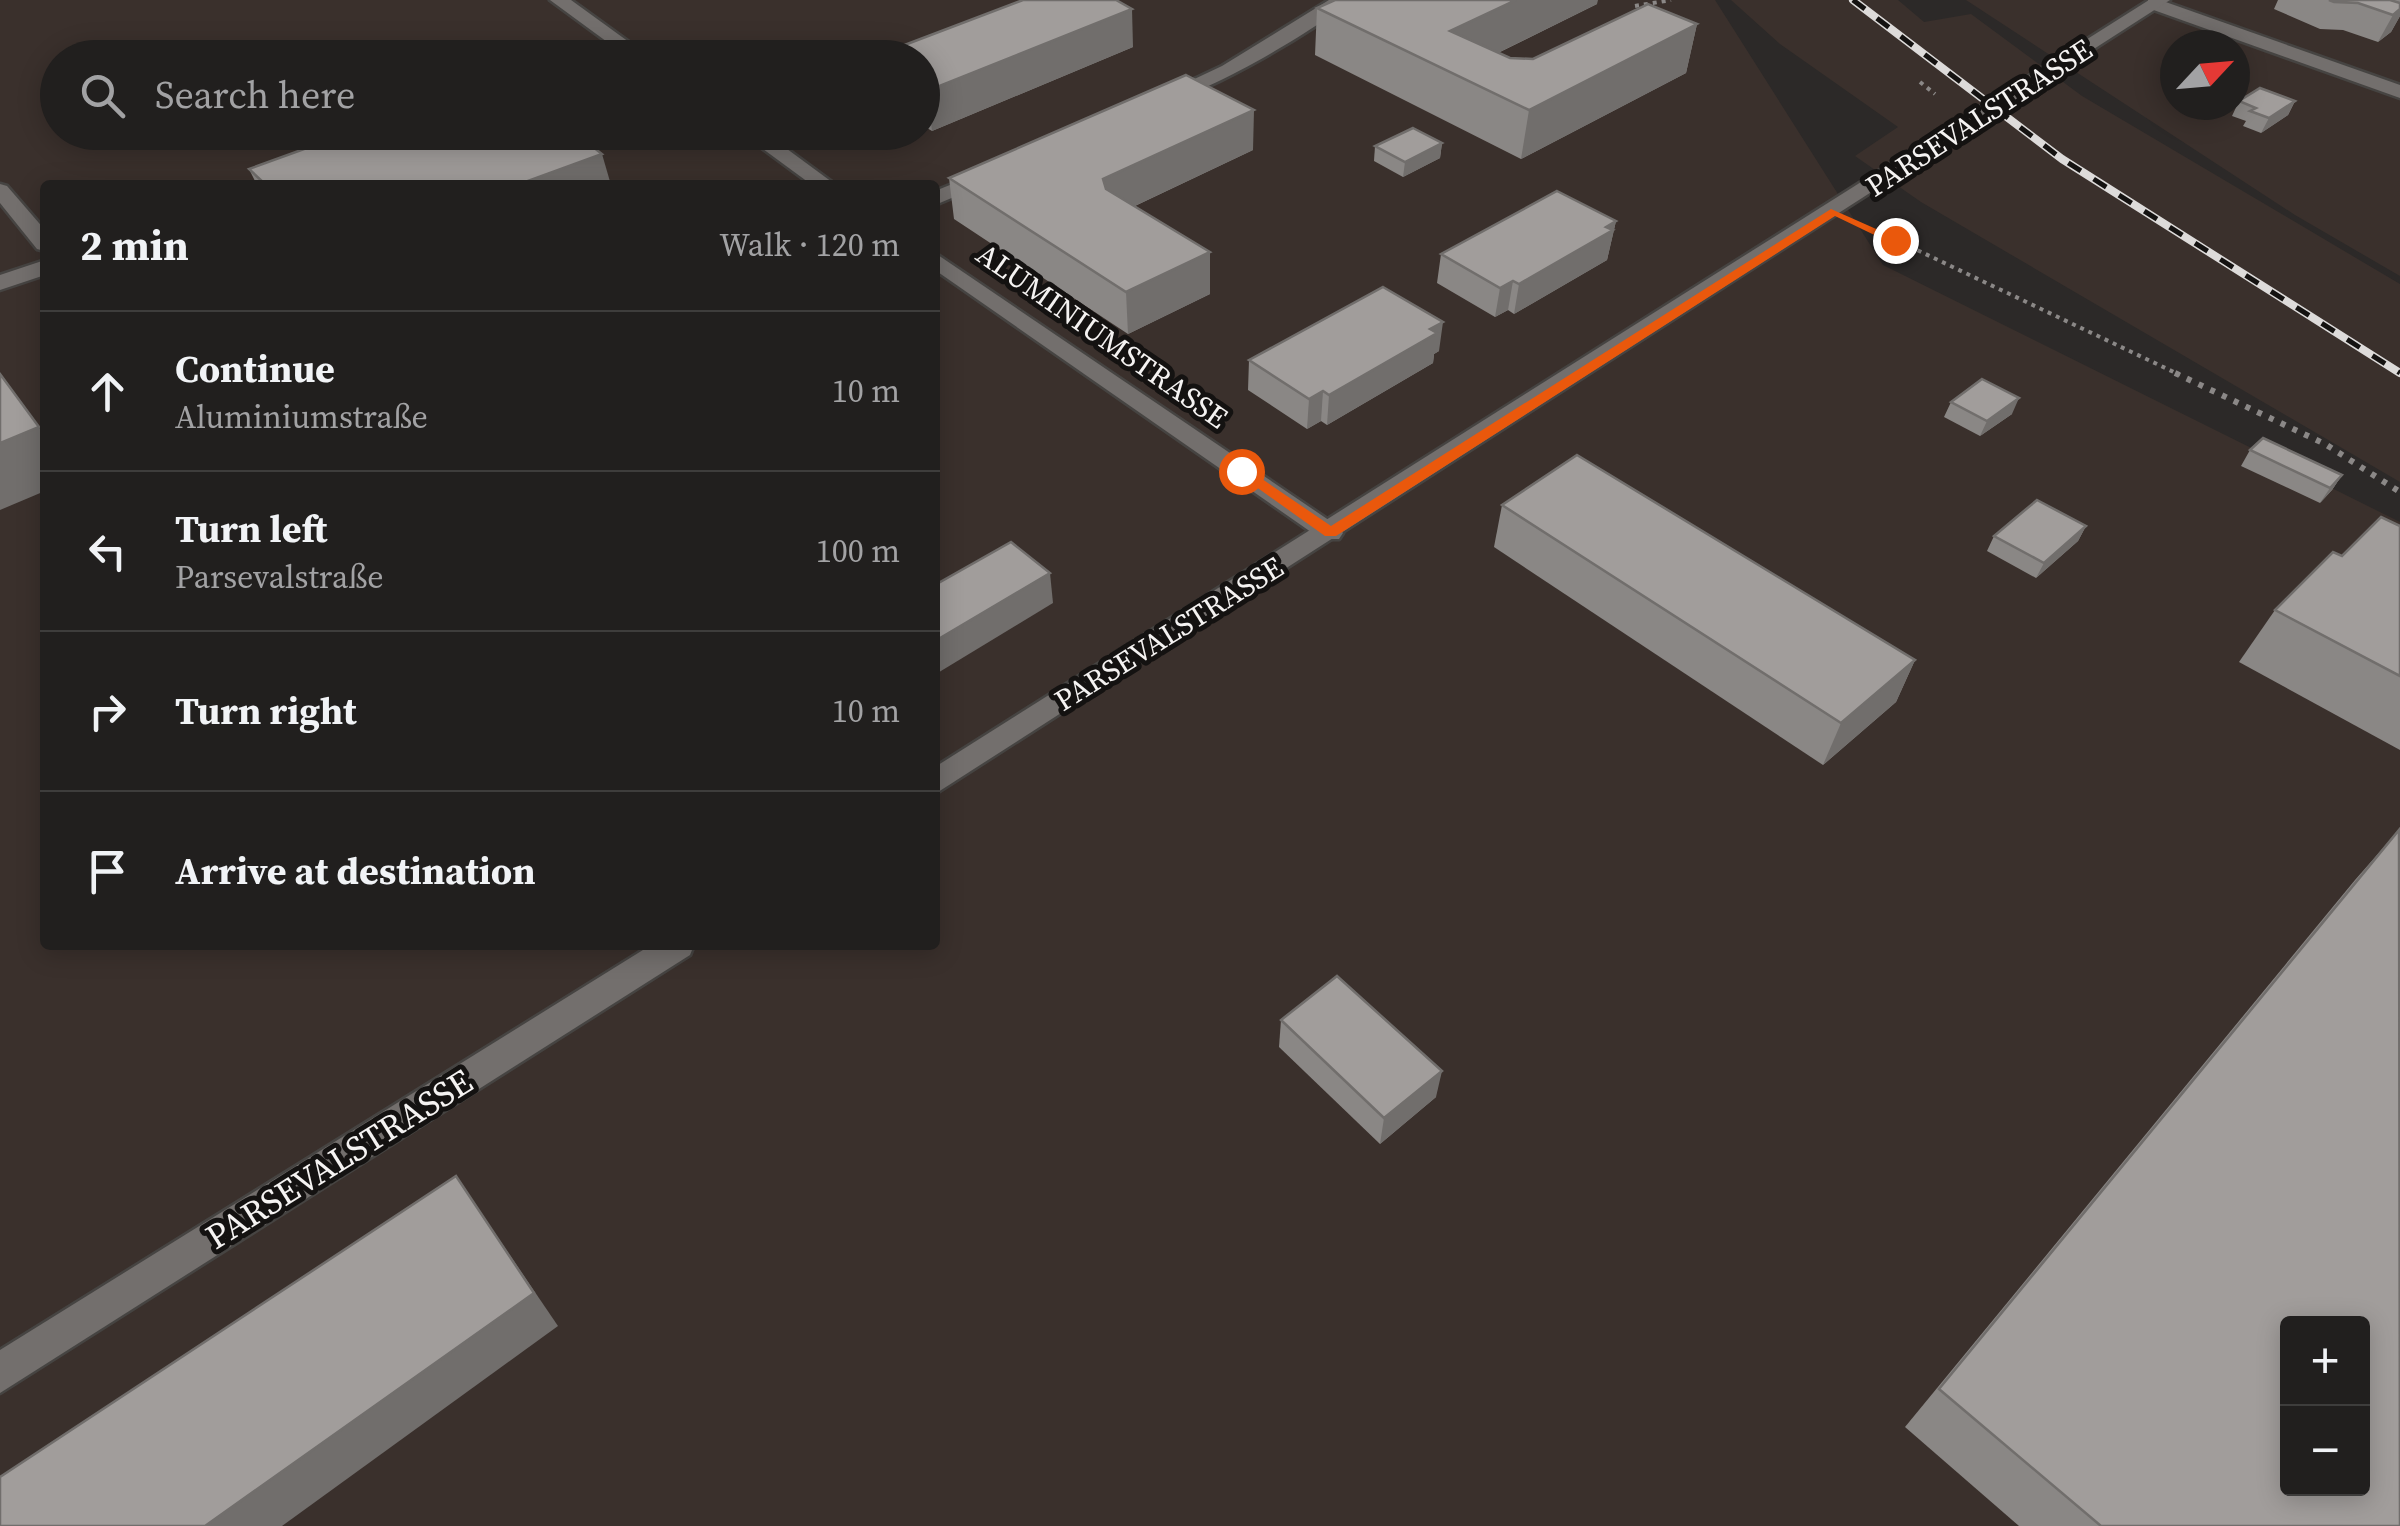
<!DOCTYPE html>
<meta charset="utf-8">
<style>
:root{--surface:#211f1e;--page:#292727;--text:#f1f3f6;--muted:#a2a2a4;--line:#3e3d3c}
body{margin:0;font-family:"Source Serif 4",serif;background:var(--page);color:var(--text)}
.controls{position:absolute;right:30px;bottom:30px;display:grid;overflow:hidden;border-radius:10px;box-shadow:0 5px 25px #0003}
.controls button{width:90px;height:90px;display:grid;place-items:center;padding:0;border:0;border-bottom:2px solid var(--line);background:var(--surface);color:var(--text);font:50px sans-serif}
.compass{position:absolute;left:2160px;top:30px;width:90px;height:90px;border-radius:50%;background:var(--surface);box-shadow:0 5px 25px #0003;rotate:64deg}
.stop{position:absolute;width:30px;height:30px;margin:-22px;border:8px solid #ea580c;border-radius:50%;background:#fff}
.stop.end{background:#ea580c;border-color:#fff;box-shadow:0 2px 10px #0008}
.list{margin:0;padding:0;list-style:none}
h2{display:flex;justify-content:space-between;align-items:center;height:130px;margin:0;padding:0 40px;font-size:42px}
h2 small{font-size:32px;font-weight:400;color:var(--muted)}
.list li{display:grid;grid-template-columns:65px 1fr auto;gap:30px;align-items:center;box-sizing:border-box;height:160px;padding:0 40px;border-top:2px solid var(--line)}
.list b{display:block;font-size:38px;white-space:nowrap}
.list p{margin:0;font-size:32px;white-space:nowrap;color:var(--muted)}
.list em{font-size:32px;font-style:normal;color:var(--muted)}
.icon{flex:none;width:55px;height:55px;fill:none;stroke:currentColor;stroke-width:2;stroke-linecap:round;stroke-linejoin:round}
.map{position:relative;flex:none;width:2400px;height:1526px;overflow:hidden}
.search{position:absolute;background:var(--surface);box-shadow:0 5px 25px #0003;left:40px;top:40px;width:900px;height:110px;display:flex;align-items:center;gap:25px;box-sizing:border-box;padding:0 35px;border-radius:55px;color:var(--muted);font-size:38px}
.panel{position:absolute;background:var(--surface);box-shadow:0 5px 25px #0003;left:40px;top:180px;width:900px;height:770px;border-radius:10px}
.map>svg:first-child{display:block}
.built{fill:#3a302c;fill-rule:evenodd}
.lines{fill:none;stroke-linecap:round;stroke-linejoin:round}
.lane-casing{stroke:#464442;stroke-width:5}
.street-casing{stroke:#464442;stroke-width:5}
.secondary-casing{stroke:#464442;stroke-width:5}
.path-far1{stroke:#8b8887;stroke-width:4;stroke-dasharray:4 5;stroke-linecap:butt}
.path{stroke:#8b8887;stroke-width:6;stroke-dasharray:5 8;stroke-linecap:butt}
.lane{fill:#736f6d;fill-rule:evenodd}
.street{fill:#736f6d;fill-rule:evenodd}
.secondary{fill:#736f6d;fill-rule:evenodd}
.rail-casing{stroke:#dddbda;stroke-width:8}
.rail{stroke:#141211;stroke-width:5;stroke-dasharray:15;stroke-linecap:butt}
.wall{fill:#8a8785}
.shaded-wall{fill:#716e6c}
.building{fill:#a19d9b;stroke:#716e6c;stroke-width:2.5;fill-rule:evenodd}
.route{fill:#ea580c}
.labels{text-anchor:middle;stroke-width:10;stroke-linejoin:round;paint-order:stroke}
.street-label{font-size:30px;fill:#f5f3f2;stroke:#141211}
.near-street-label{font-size:35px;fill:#f5f3f2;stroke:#141211}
</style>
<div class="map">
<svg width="2400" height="1526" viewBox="0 0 2400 1526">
<rect width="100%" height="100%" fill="#2c2928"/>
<g class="built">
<path d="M 0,0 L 1715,0 L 1883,265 L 2400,522 L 2400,1526 L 0,1526 ZM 58,58 L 922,58 L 922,132 L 58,132 ZM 45,185 L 935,185 L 935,945 L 45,945 ZM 2288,1324 L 2362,1324 L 2362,1488 L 2288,1488 Z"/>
<polygon points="1731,0 1898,0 1924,22 1971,14 2082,96 2400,284 2400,482 1921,202 1855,156 1898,127 1780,44"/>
<path d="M 1966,0 L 2400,0 L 2400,276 L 2295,215 ZM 2175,45 L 2235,45 L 2235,105 L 2175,105 Z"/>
</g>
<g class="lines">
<g class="lane-casing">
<g id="lane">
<path d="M 1329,0 L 1351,0 C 1329,22 1173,117 1152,99 L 1222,66 Z"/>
<polygon points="987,170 994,172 994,180 935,205 935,191"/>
</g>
</g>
<g class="street-casing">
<g id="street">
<polygon points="550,0 571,0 651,58 629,58"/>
<polygon points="2148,0 2160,0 2400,85 2400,98 2148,8"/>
<polygon points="740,132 764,132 836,185 812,185"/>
<polygon points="0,184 7,186 45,230 45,251 37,249 0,203"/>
<polygon points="935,253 1339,527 1343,533 1339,539 1321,539 935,270"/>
<polygon points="45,260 45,275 0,290 0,275"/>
</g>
</g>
<g class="secondary-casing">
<g id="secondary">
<polygon points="2149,0 2170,0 935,794 935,767"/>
<polygon points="651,945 694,945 690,955 0,1393 0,1350"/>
</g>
</g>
<g class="path-far1">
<polyline points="1635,6 1671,0"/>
<polyline points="1920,82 1935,94"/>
<polyline points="1877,231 2180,375"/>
</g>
<polyline class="path" points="2175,373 2325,444 2400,492"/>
<use href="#lane" class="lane"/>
<use href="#street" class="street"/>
<use href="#secondary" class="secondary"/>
<g class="rail-casing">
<polyline id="rail" points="1853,0 2062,159 2400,373"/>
</g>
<use href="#rail" class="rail"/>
</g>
<g class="wall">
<polygon points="2278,0 2400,0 2400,16 2391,32 2378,42 2343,30 2320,29 2274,9"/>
<polygon points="1597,4 1498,53 1510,58 1533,59 1697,24 1686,73 1521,159 1315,55 1317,8"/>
<polygon points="1133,47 932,131 922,125 922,58"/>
<polygon points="2239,101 2295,101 2288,115 2261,133 2243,126 2246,121 2232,116"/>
<polygon points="1442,143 1440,158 1403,177 1374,161 1375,146"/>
<polygon points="1253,150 1135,206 1210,252 1210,294 1128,334 954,219 949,178"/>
<polygon points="249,169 611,185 257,185"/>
<polygon points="1616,221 1607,260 1514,314 1508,310 1495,317 1437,283 1441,254"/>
<polygon points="1439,351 1434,354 1433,363 1327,425 1321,421 1307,429 1248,390 1249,360"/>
<polygon points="1951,402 2012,414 1980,436 1944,417"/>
<polygon points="2250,450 2342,475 2332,490 2320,503 2241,466"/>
<polygon points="1502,505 1915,660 1896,702 1823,765 1494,547"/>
<polygon points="2086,526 2078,541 2036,578 1987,551 1994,536"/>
<polygon points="2400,526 2400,750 2239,662 2275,610 2342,556"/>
<polygon points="2399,830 2400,1526 2019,1526 1905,1427 2355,880"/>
<polygon points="1281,1020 1436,1097 1380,1144 1279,1047"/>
</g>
<g class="shaded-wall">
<polygon points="1516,0 1598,0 1597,4 1455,74 1450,31"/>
<polygon points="1132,9 1133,47 932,131 927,91"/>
<polygon points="2400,9 2400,16 2391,32 2378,42 2393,15"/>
<polygon points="1697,24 1686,73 1521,159 1529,110"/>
<polygon points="2295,101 2288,115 2261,133 2269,118"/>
<polygon points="1254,110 1253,150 1105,220 1103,179"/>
<polygon points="1442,143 1440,158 1403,177 1405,162"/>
<polygon points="602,154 611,185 517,185"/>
<polygon points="1616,221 1607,260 1514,314 1519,284"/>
<polygon points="1210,252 1210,294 1128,334 1126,292"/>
<polygon points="1513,281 1508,310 1495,317 1500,288"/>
<polygon points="1443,322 1439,351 1434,354 1433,363 1327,425 1329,395 1430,329"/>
<polygon points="1323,391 1321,421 1307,429 1309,399"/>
<polygon points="2019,398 2012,414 1980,436 1987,421"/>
<polygon points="39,427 45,437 45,491 0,510 0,443"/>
<polygon points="2342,475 2332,490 2320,503 2330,488"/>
<polygon points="2086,526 2078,541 2036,578 2044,563"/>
<polygon points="1050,573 1053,603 936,674 935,641"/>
<polygon points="1915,660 1896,702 1823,765 1841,723"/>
<polygon points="1442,1071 1436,1097 1380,1144 1384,1118"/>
<polygon points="456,1176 558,1326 282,1526 205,1526"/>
</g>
<g class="building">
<polygon points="1023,0 1116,0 1132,9 927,91 922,88 922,58 873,57"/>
<polygon points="1335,0 1516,0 1450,31 1510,58 1533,59 1648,4 1697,24 1529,110 1317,8"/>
<polygon points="2329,0 2390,0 2400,3 2400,9 2393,15 2358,3 2334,2"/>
<polygon points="1186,75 1254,110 1103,179 1106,189 1210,252 1126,292 949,178"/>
<polygon points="2260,88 2295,101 2269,118 2250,111 2256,108 2239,101"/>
<polygon points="1413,128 1442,143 1405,162 1375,146"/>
<polygon points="351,132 574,132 602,154 517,185 266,185 249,169"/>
<polygon points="1557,191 1616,221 1606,227 1613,230 1519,284 1513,281 1500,288 1441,254"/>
<polygon points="1383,287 1443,322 1430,329 1437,333 1329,395 1323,391 1309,399 1249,360"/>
<polygon points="0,374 39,427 0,443"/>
<polygon points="1982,379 2019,398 1987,421 1951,402"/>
<polygon points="2263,438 2342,475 2330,488 2250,450"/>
<polygon points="1577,455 1915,660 1841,723 1502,505"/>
<polygon points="2037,500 2086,526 2044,563 1994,536"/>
<polygon points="2381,517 2400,526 2400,676 2275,610 2333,552 2342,556"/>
<polygon points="1011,542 1050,573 935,641 935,585"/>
<path d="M 2399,830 L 2400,1526 L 2101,1526 L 1939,1389 ZM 2288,1324 L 2362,1324 L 2362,1488 L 2288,1488 Z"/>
<polygon points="1337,976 1442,1071 1384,1118 1281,1020"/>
<polygon points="456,1176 534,1293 205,1526 0,1526 0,1477"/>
</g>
<polygon class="route" points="1831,209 1901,240 1891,243 1835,216 1336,536 1325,536 1234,471 1246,468 1331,526"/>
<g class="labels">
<g class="street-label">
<text transform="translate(1979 118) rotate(-33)" y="10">PARSEVALSTRASSE</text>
<text transform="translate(1102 336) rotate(35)" y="10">ALUMINIUMSTRASSE</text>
<text transform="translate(1169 634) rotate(-32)" y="10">PARSEVALSTRASSE</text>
</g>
<g class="near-street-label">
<text transform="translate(339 1159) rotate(-32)" y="12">PARSEVALSTRASSE</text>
</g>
</g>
</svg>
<div class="controls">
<button>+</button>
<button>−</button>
</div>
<svg class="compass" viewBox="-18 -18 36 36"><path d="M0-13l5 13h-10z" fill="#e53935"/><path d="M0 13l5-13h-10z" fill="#a2a2a4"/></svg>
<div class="stop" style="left:1241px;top:471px"></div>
<div class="stop end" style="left:1895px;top:240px"></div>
<div class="search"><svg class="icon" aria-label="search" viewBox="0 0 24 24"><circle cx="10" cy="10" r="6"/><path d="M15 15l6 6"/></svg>Search here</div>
<section class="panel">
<h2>2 min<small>Walk · 120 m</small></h2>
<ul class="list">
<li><svg class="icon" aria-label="ahead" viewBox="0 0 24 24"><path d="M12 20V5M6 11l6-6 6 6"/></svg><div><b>Continue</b><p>Aluminiumstraße</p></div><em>10 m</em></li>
<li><svg class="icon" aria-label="left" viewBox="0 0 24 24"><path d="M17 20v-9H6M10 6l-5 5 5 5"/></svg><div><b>Turn left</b><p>Parsevalstraße</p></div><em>100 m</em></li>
<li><svg class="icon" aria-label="right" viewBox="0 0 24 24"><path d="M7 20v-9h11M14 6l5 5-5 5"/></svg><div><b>Turn right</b></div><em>10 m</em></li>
<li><svg class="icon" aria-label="arrive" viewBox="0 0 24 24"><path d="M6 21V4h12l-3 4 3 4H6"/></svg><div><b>Arrive at destination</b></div></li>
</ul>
</section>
</div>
